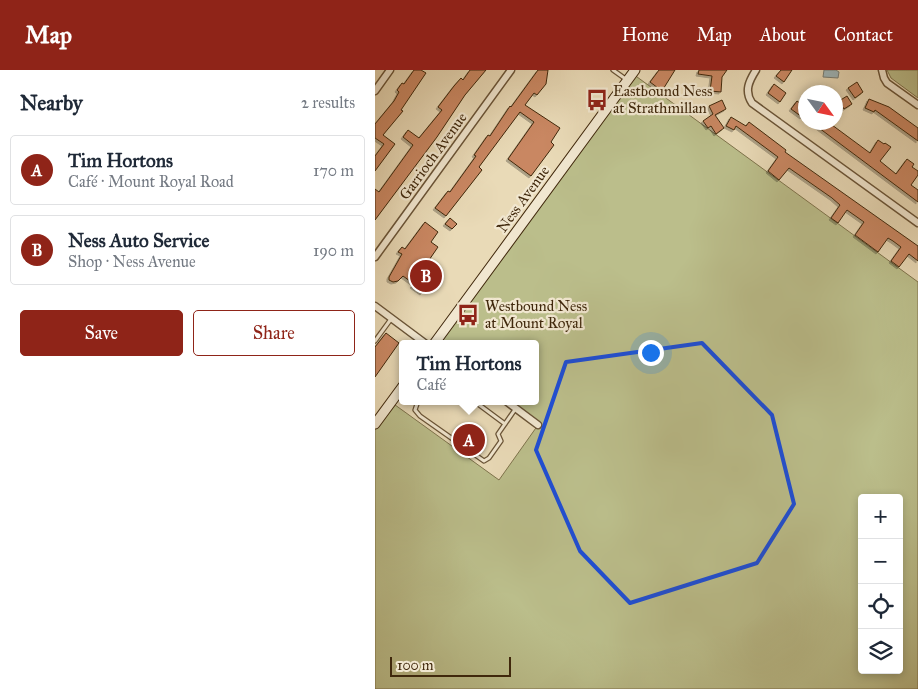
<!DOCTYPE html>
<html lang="en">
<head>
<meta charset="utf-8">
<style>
  body { margin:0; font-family:"IM FELL Great Primer",serif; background:#f2f2f3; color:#1f2937 }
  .controls { position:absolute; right:15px; bottom:15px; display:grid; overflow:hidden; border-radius:5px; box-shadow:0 2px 8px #0003 }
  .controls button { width:45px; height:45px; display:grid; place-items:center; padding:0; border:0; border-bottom:1px solid #e0e1e3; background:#fff; color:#1f2937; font:25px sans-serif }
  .compass { position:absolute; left:423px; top:15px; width:45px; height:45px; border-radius:50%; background:#fff; box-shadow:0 2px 8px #0003; rotate:123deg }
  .scale { position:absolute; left:15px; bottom:12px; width:121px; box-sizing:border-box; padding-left:5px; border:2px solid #40280c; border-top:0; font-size:14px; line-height:18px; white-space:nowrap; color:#40280c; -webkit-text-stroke:4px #f1e7d0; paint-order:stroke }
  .you { position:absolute; left:275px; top:282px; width:18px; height:18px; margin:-12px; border:4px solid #fff; border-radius:50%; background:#1a73e8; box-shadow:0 0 0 8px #1a73e833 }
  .badge { display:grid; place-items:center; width:32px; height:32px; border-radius:50%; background:#8f2418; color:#fff; font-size:16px; font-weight:700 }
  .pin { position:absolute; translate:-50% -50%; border:2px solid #fff; box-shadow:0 1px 5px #0006 }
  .popup { position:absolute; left:24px; top:270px; width:140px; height:65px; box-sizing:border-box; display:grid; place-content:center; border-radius:5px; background:#fff; filter:drop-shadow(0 1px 4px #0005); font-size:16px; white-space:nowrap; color:#747a83 }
  .popup b { font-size:19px; color:#1f2937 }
  .popup::after { content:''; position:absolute; left:50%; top:100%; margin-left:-10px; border:10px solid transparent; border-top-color:#fff }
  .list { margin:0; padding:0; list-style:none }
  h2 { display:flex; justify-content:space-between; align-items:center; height:65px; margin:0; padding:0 20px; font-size:21px }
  h2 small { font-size:16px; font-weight:400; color:#747a83 }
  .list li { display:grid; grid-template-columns:32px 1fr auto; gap:15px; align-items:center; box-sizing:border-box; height:70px; margin:0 10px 10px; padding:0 10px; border:1px solid #e0e1e3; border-radius:5px }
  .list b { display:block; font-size:19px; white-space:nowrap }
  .list p { margin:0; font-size:16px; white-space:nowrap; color:#747a83 }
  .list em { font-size:16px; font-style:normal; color:#747a83 }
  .actions { display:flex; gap:10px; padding:15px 20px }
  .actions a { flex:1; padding:11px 0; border:1px solid #8f2418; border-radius:5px; text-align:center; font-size:18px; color:#8f2418 }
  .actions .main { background:#8f2418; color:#fff }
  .icon { flex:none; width:28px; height:28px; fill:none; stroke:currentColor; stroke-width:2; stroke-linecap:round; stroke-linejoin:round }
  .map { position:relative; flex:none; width:543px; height:619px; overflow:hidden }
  header { display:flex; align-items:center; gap:30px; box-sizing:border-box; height:70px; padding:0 25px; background:#8f2418; color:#fff }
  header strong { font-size:24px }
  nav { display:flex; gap:28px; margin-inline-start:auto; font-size:18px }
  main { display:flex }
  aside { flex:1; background:#fff }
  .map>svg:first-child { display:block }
  .green { fill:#bbbe8b; stroke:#7e734c; fill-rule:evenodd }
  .water { fill:#9eb7bb; stroke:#787e75 }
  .building { fill:#c98762; stroke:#40280c; filter:url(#shadow) }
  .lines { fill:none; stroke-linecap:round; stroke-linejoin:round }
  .lane-casing { stroke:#6a5437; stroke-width:5.5 }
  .street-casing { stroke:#6a5437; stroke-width:9 }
  .secondary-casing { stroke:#40280c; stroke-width:11 }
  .lane { stroke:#f1e7d0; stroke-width:3 }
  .street { stroke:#f1e7d0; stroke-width:6 }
  .secondary { stroke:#f1e7d0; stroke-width:9 }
  .marked { fill:none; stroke:#1d4ed8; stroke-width:4; stroke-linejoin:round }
  .labels { text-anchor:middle; stroke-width:4.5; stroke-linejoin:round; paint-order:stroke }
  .poi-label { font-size:15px; fill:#40280c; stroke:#f1e7d0; text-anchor:start }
  .street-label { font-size:15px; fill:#40280c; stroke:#f1e7d0 }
</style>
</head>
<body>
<header>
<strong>Map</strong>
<nav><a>Home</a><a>Map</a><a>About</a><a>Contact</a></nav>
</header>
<main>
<aside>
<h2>Nearby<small>2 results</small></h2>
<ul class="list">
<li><span class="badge">A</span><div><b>Tim Hortons</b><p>Café · Mount Royal Road</p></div><em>170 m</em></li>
<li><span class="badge">B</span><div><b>Ness Auto Service</b><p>Shop · Ness Avenue</p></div><em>190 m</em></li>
</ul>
<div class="actions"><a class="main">Save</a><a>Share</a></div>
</aside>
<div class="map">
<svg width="543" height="619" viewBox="0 0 543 619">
  <defs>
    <filter id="shadow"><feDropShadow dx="-2" dy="2" stdDeviation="0" flood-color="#0004"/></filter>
  </defs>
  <rect width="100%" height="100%" fill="#e9dab7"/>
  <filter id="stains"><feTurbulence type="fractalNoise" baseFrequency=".004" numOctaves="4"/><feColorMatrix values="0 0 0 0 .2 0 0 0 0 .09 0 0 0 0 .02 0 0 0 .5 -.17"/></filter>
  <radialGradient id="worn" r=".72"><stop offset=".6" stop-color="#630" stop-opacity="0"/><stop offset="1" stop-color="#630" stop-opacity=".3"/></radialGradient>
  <path class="green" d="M512,0h31v28l-27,-20z
    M258,4l285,208v407h-543v-265l16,-22 108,78 39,-55 -32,-24h29v-57h-101zM487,428h37v172h-37z"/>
  <path class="water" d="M449,0h12l3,2 -1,6 -15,-1z"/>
  <path class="building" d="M39,0h7l5,3 -25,37 2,1 -20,24 12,9 -20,27v-15l9,-12 -9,-6v-14l19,-23 5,-9 -2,-2 5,-7 2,1z
    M95,0h16l-21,25 -28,42 -62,83v-31l4,3 34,-47 -10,-8 5,-7 11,8 23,-28 -4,-3 16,-21 7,-8 2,2z
    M163,0h10l-2,14 -9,11 -3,-2 -9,12 35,23 -9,14 3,3 -23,31 -23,-17 26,-37 -14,-10 -41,55 3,3 -36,46 -11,-8 13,-17 2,1 26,-36 -2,-1 14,-20 2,1 20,-30 1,1z
    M284,0h16l-13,21 -12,-9z
    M324,0h28l-5,7 -1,15 -11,-1 2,-15 -14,-2z
    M406,0h11l-8,12 -8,-6z
    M482,12l6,10 -8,6 -7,-10z
    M399,14l12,9 -6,9 -12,-9z
    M472,26l5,8 -8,5 -5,-8z
    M494,29l20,8 29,21v13l-43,-31 -1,2 -9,-4z
    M347,30l4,9 -11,6 9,13 -8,6 -5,-8 -3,2 -5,-7 10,-7 -4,-8z
    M422,31l8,6v6l-3,4 -11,-8z
    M356,47l15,9 3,-4 37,28 -1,2 133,94v15l-9,-7 -10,13 -8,-6 10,-14 -8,-6 -5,-3 -10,14 -23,-17 9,-13 -17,-12 -9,13 -7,-5 9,-13 -8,-7 -43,-30 -10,12 -11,-9 10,-14 -42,-31 -2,4 -8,-4z
    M436,52h17l42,31 8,-13 6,4 1,-1 6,4 -11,14 16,13 11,-15 7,5 -2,3 6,4v4l-7,10 7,5v12z
    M75,148l7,6 -5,5 -7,-5z
    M50,152l13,10 -7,10 7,5 -11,16 10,8 -15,22 -10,-7 2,-2 -11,-8 -5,5 -5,1 -4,-2v-3l13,-23 -4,-2 4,-5 3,2z
    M11,263l13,10 -24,34v-30z
    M86,356l22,16 -6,10 -22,-16z"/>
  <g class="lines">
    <g class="lane-casing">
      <path id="lane" d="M238,0l14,10
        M0,271l16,-22
        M43,331l-3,9 5,6 64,45 5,-3 12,-17 -3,-7 18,-26
        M99,331l31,23"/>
    </g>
    <g class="street-casing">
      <path id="street" d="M381,0c-7,11 -12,21 -4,33l166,120
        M507,0l2,8 3,5 31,22
        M0,21l15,-21
        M0,187l136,-187
        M0,236l51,38
        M131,331l32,24"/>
    </g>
    <g class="secondary-casing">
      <path id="secondary" d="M59,274l201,-274
        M0,354l28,-38"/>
    </g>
    <use href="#lane" class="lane"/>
    <use href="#street" class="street"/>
    <use href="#secondary" class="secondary"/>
  </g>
  <path class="marked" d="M327,273l70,72 22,89 -37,59 -127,40 -50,-52 -44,-101 30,-88z"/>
  <defs>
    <g id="bus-bare" transform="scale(1.725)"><path d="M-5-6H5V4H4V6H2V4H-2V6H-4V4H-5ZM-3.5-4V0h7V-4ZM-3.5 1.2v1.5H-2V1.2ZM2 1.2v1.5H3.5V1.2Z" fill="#8f2418" stroke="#f1e7d0" stroke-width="2.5" paint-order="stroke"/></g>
  </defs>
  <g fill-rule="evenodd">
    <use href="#bus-bare" x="222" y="30"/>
    <use href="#bus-bare" x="93" y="245"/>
  </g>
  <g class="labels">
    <g class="poi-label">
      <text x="238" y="26">Eastbound Ness<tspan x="238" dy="17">at Strathmillan</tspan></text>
      <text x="110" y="241">Westbound Ness<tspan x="110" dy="17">at Mount Royal</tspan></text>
    </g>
    <g class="street-label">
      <text transform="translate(58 86) rotate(-54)" y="5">Garrioch Avenue</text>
      <text transform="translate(148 129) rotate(-54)" y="5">Ness Avenue</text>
    </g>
  </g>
  <rect width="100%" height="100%" filter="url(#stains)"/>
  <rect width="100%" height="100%" fill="url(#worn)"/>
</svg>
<div class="controls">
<button>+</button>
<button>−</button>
<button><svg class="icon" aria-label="locate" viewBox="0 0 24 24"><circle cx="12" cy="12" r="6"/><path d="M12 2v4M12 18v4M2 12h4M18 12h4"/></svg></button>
<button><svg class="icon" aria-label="layers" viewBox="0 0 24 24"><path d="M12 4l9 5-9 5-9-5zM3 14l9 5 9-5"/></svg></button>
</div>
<svg class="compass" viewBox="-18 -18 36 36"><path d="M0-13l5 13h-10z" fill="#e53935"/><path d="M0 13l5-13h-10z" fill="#747a83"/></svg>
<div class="scale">100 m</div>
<div class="you"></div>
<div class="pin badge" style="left:94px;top:370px">A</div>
<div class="popup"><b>Tim Hortons</b>Café</div>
<div class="pin badge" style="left:51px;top:206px">B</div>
</div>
</main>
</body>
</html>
